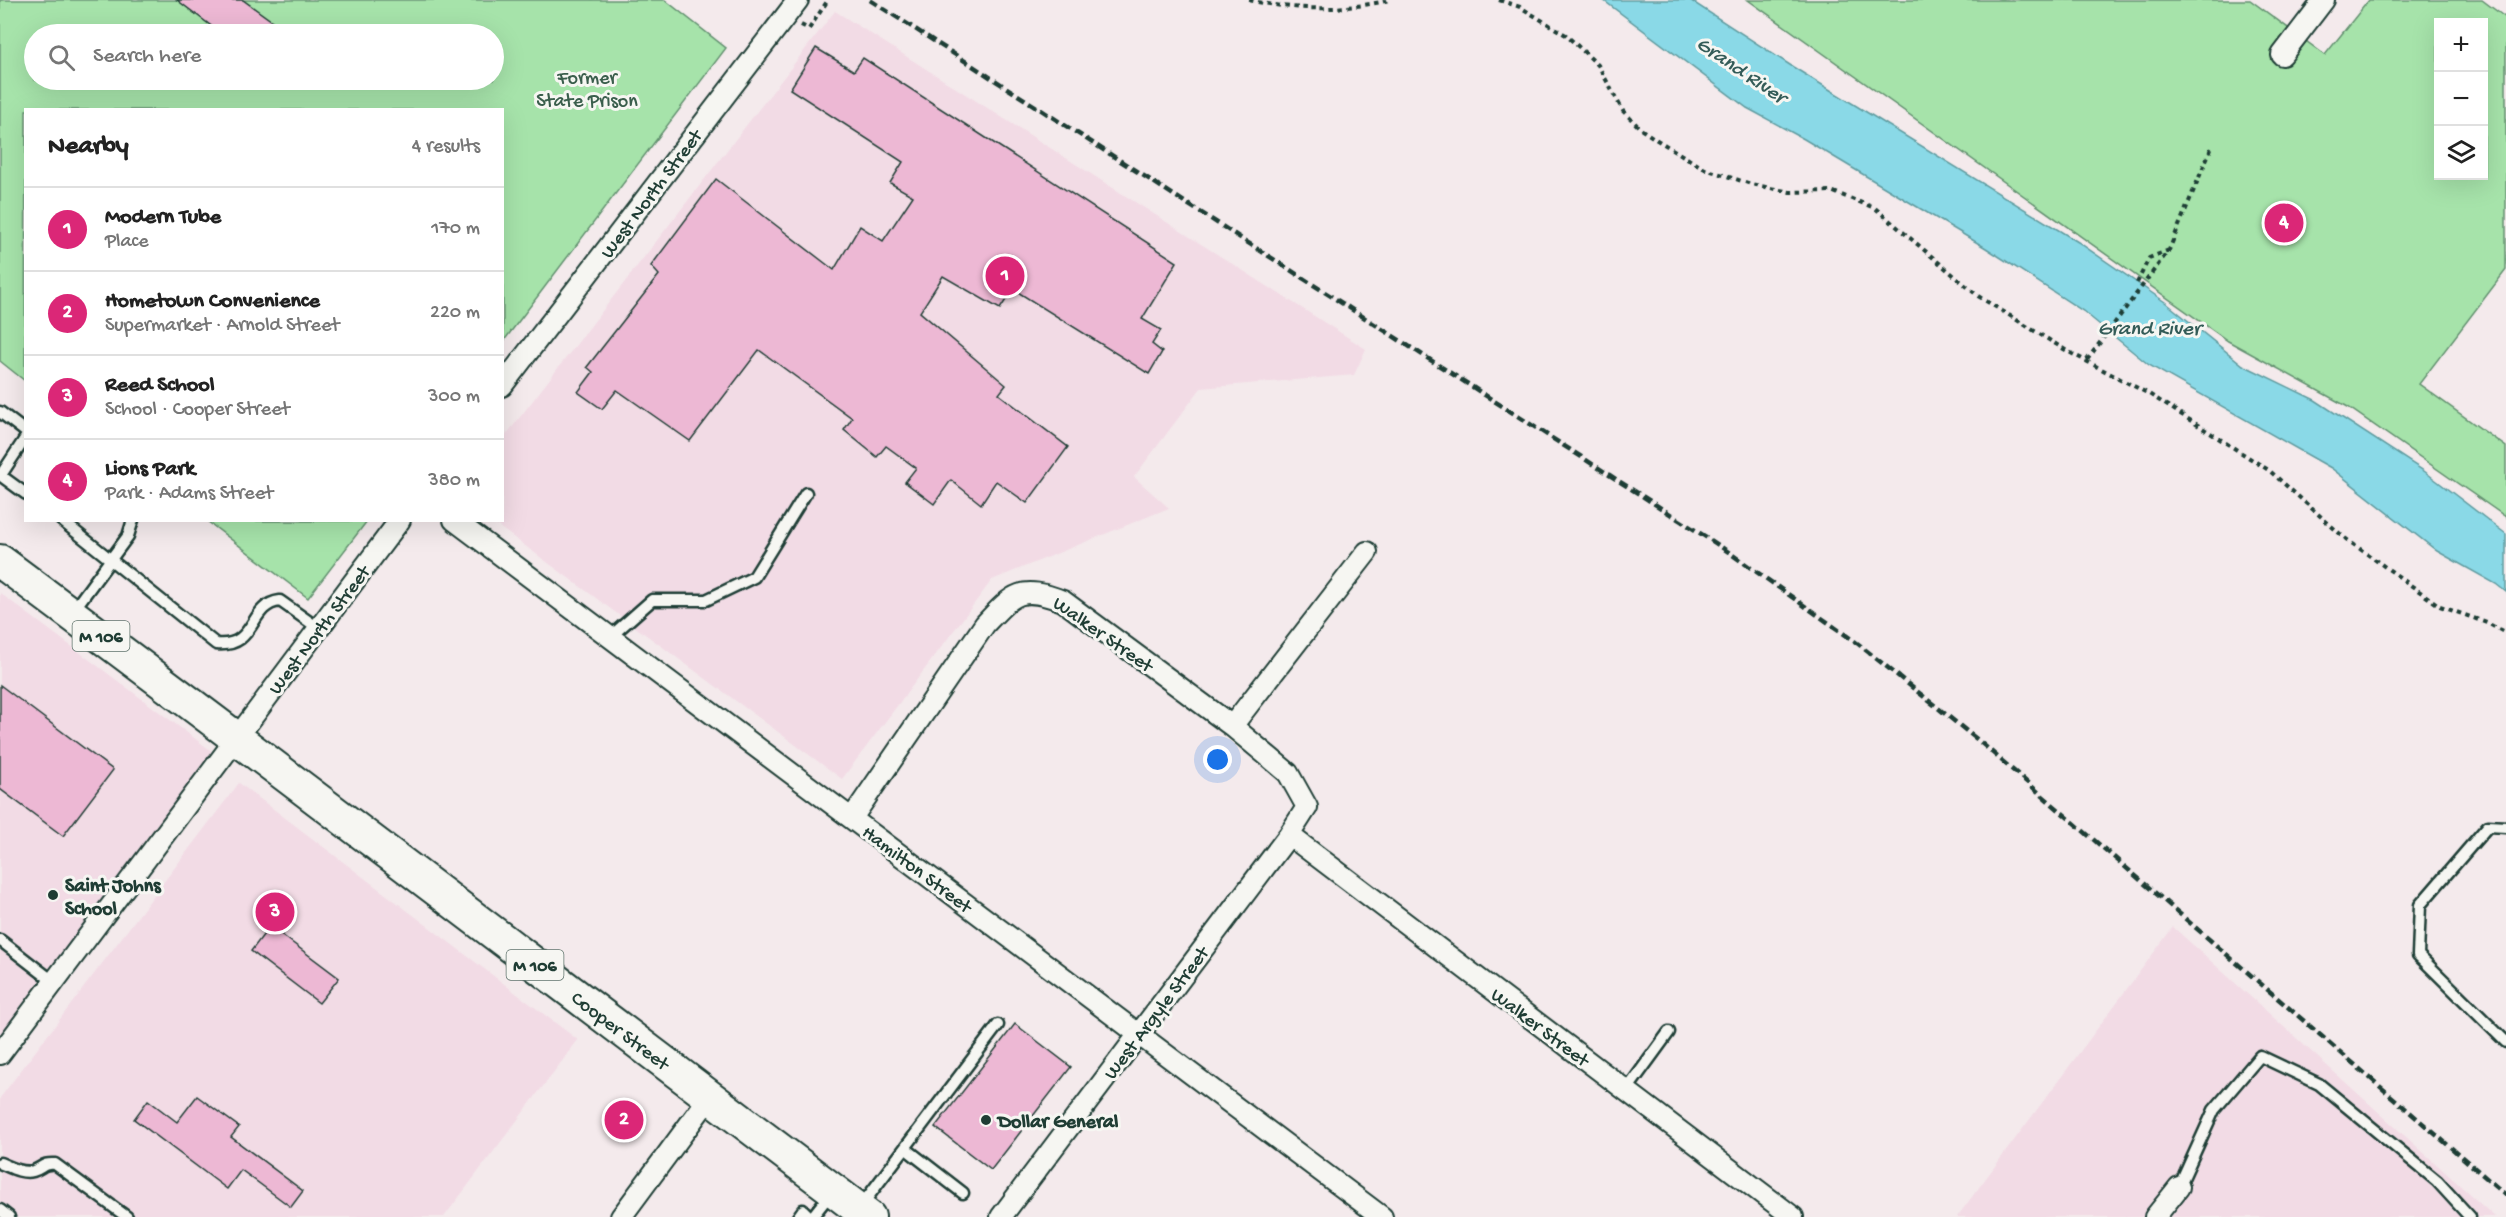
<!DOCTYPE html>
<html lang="en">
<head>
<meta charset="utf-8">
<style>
  body { margin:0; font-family:"Gochi Hand",sans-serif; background:#f2f2f2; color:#222 }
  .controls { position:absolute; right:18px; top:18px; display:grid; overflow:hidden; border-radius:0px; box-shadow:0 6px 24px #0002 }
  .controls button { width:54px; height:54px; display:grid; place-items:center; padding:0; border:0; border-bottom:2px solid #e0e0e0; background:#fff; color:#222; font:30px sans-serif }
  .you { position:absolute; left:1218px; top:760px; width:21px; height:21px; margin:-15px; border:4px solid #fff; border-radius:50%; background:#1a73e8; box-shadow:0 0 0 9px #1a73e833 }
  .badge { display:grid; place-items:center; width:39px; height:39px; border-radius:50%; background:#db2777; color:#fff; font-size:20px; font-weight:700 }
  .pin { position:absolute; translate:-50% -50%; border:3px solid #fff; box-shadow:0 2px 6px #0006 }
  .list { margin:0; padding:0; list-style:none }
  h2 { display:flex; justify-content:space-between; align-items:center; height:78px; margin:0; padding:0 24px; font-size:26px }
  h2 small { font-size:20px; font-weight:400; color:#767676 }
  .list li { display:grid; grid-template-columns:39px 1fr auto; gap:18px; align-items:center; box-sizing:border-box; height:84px; padding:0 24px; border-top:2px solid #e0e0e0 }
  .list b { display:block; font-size:22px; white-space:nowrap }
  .list p { margin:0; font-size:20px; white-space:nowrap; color:#767676 }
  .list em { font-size:20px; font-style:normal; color:#767676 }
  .icon { flex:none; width:33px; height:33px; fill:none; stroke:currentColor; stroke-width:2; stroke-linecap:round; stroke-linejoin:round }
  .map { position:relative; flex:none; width:2506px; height:1217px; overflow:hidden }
  .search { position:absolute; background:#fff; box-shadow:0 6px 24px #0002; left:24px; top:24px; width:480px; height:66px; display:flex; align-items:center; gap:15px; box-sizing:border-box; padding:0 21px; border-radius:33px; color:#767676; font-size:22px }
  .panel { position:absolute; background:#fff; box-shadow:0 6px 24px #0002; left:24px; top:108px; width:480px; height:414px; border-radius:0px }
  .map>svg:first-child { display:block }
  .built { fill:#f2dbe5 }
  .green { fill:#a6e3aa; stroke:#62906f; stroke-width:1.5; fill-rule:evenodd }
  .water { fill:#8ad9e7; stroke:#5f9b9f; stroke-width:1.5 }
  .building { fill:#edb8d4; stroke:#1f3d34; stroke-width:1.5 }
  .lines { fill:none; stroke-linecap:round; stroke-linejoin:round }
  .service-casing { stroke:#1f3d34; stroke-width:15 }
  .minor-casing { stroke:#1f3d34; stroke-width:24 }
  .primary-casing { stroke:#1f3d34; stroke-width:36 }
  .path { stroke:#1f3d34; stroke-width:4; stroke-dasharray:4.5 4.5; stroke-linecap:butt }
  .service { stroke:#f6f6f2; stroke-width:10 }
  .minor { stroke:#f6f6f2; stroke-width:20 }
  .primary { stroke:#f6f6f2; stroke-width:32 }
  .rail { stroke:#1f3d34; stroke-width:4.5; stroke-dasharray:9 4.5; stroke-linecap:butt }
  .poi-dot { fill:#1f3d34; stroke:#f6f6f2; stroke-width:2 }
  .labels { text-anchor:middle; stroke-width:6; stroke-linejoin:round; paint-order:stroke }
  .shield { fill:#f6f6f2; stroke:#60746d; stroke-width:1.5 }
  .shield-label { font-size:18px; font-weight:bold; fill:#1f3d34 }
  .park-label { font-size:20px; fill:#3a5e4c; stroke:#f6f6f2 }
  .street-label { font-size:20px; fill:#1f3d34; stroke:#f6f6f2 }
  .poi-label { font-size:20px; font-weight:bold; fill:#1f3d34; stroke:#f6f6f2; text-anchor:start }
  .water-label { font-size:21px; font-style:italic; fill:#345c58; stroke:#f6f6f2 }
</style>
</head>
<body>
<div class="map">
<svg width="2506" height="1217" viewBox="0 0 2506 1217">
  <rect width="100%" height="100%" fill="#f4eaec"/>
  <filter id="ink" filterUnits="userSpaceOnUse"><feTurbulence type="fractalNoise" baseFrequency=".0167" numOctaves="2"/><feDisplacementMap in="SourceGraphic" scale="12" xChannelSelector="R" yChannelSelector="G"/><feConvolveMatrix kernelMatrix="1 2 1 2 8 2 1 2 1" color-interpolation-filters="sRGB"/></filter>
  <g filter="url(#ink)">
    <path class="built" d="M835,11l531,338 -12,26 -153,13 -67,89 35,31 -177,72 -150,199 -351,-258 11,-1 1,-81z
      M0,593l213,159 -213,286z
      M239,783l339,257 -134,177h-444v-119z
      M2173,927l322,290h-538z"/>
    <path class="green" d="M0,0h665l61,48 -223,294 -1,-232h-476l-1,271 -25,-20zM34,34h460v46h-460z
      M1748,0h502l75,55 44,-55h113l24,18v252l-87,114 87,63v70l-158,-110 -120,-66zM2438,22h46v154h-46z
      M207,521h160l-59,77z"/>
    <path class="water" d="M1603,0h87l103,67 285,175 87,60 78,63 72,35 109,71 82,63v58l-10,-8 -59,-33 -106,-83 -182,-103 -66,-54 -97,-63 -182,-109 -57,-31z"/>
    <path class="building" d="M177,0h66l47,34h-68z
      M816,48l38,23 9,-13 314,204 -35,57 19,11 -9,14 10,8 -13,22 -136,-85 -13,20 -57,-33 -23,36 86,73 -7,9 69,53 -41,56 -31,-22 -15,23 -30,-24 -17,24 -29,-22 11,-14 -30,-22 -9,11 -33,-27 8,-12 -93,-68 -69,91 -73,-51 -15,19 -24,-17 15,-20 -6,-5 72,-92 -8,-9 65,-87 118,91 26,-44 23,15 30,-45 -23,-13 13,-21 -113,-73z
      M0,685l113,85 -50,66 -63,-47z
      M270,926l69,52 -20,25 -68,-52z
      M1015,1024l56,43 -80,103 -56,-43z
      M197,1096l42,31 -8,10 72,54 -12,16 -50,-37 -14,19 -93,-70 14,-19 29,22z"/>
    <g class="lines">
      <g class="service-casing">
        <path id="service" d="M0,412l26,20
          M0,475l26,19
          M1,475l25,-38
          M61,520l155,124c41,4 32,-39 64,-43l38,27
          M72,612l56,-76 5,-16
          M610,637l42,-37h54l48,-23 52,-84
          M2506,827l-18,-1 -68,79 -2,50 88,87
          M0,940l54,42
          M1626,1091l43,-59
          M905,1148l58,45
          M0,1163c10,4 22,11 33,8 10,-3 9,-8 22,-7l72,53
          M2179,1187l35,-77 46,-54 59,28 118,97 33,36
          M861,1206l137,-181
          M0,1210l9,7
          M798,1217l5,-7 7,7
          M812,1217l19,-24"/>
      </g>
      <g class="minor-casing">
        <path id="minor" d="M2282,55l42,-55
          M502,386l296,-386
          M454,520l928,697
          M1232,726l135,-174
          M852,818l133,-194c29,-31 36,-39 78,-23l169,125 56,47 19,34 -18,28 -288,382
          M1289,835l504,382
          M0,1054l400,-534
          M621,1217l88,-119
          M2155,1217l24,-30"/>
      </g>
      <g class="primary-casing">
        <g id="primary">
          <path id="s1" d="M0,561c291,216 579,438 869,656"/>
        </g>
      </g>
      <path class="path" d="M1249,0c47,11 94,11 141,0
        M1499,0l21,7 46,28 32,30 25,46 19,19 15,10 48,29 46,15 39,8 41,-1 44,17 103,88 89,55 82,43 121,77 76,68 94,67 47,17 19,10
        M801,25l8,4 19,-29
        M2137,283l12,-25 20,-8
        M2087,360l82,-110 43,-104"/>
      <use href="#service" class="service"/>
      <use href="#minor" class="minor"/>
      <use href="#primary" class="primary"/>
      <path class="rail" d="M870,0l850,546 137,97 122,98 527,454"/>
    </g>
  </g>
  <g class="poi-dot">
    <circle cx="53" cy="895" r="6"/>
    <circle cx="986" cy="1120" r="6"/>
  </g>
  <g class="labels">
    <g class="shield">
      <rect x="72.5" y="621" width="57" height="30" rx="4.5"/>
      <rect x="506.5" y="950" width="57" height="30" rx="4.5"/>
    </g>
    <g class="shield-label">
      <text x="101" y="642">M 106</text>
      <text x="535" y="971">M 106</text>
    </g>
    <g class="park-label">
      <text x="587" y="83">Former<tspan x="587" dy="23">State Prison</tspan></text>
    </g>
    <g class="street-label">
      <text transform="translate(650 193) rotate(-53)" y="7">West North Street</text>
      <text transform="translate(318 629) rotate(-53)" y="7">West North Street</text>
      <text transform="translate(1104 633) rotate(35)" y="7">Walker Street</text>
      <text transform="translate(918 868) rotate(37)" y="7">Hamilton Street</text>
      <text transform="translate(1155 1012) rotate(-53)" y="7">West Argyle Street</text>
      <text transform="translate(1541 1026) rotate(37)" y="7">Walker Street</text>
      <text dy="7" stroke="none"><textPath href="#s1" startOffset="778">Cooper Street</textPath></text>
    </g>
    <g class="poi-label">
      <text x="65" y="891">Saint Johns<tspan x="65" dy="23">School</tspan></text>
      <text x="998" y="1127">Dollar General</text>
    </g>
    <g class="water-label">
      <text transform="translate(1742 69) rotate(34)" y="7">Grand River</text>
      <text x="2149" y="334">Grand River</text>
    </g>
  </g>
</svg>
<div class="controls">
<button>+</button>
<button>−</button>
<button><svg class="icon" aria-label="layers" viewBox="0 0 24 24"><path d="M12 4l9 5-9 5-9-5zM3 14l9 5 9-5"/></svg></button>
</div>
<div class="you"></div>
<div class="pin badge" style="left:1005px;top:276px">1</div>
<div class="pin badge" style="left:624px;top:1120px">2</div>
<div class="pin badge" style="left:275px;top:912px">3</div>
<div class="pin badge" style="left:2284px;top:223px">4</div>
<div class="search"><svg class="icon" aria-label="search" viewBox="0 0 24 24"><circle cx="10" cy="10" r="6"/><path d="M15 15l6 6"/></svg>Search here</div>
<section class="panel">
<h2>Nearby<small>4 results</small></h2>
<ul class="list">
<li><span class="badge">1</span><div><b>Modern Tube</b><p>Place</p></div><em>170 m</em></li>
<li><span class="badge">2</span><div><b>Hometown Convenience</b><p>Supermarket · Arnold Street</p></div><em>220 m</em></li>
<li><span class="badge">3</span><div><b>Reed School</b><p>School · Cooper Street</p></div><em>300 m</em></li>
<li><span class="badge">4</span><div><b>Lions Park</b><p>Park · Adams Street</p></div><em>380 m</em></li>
</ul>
</section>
</div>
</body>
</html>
